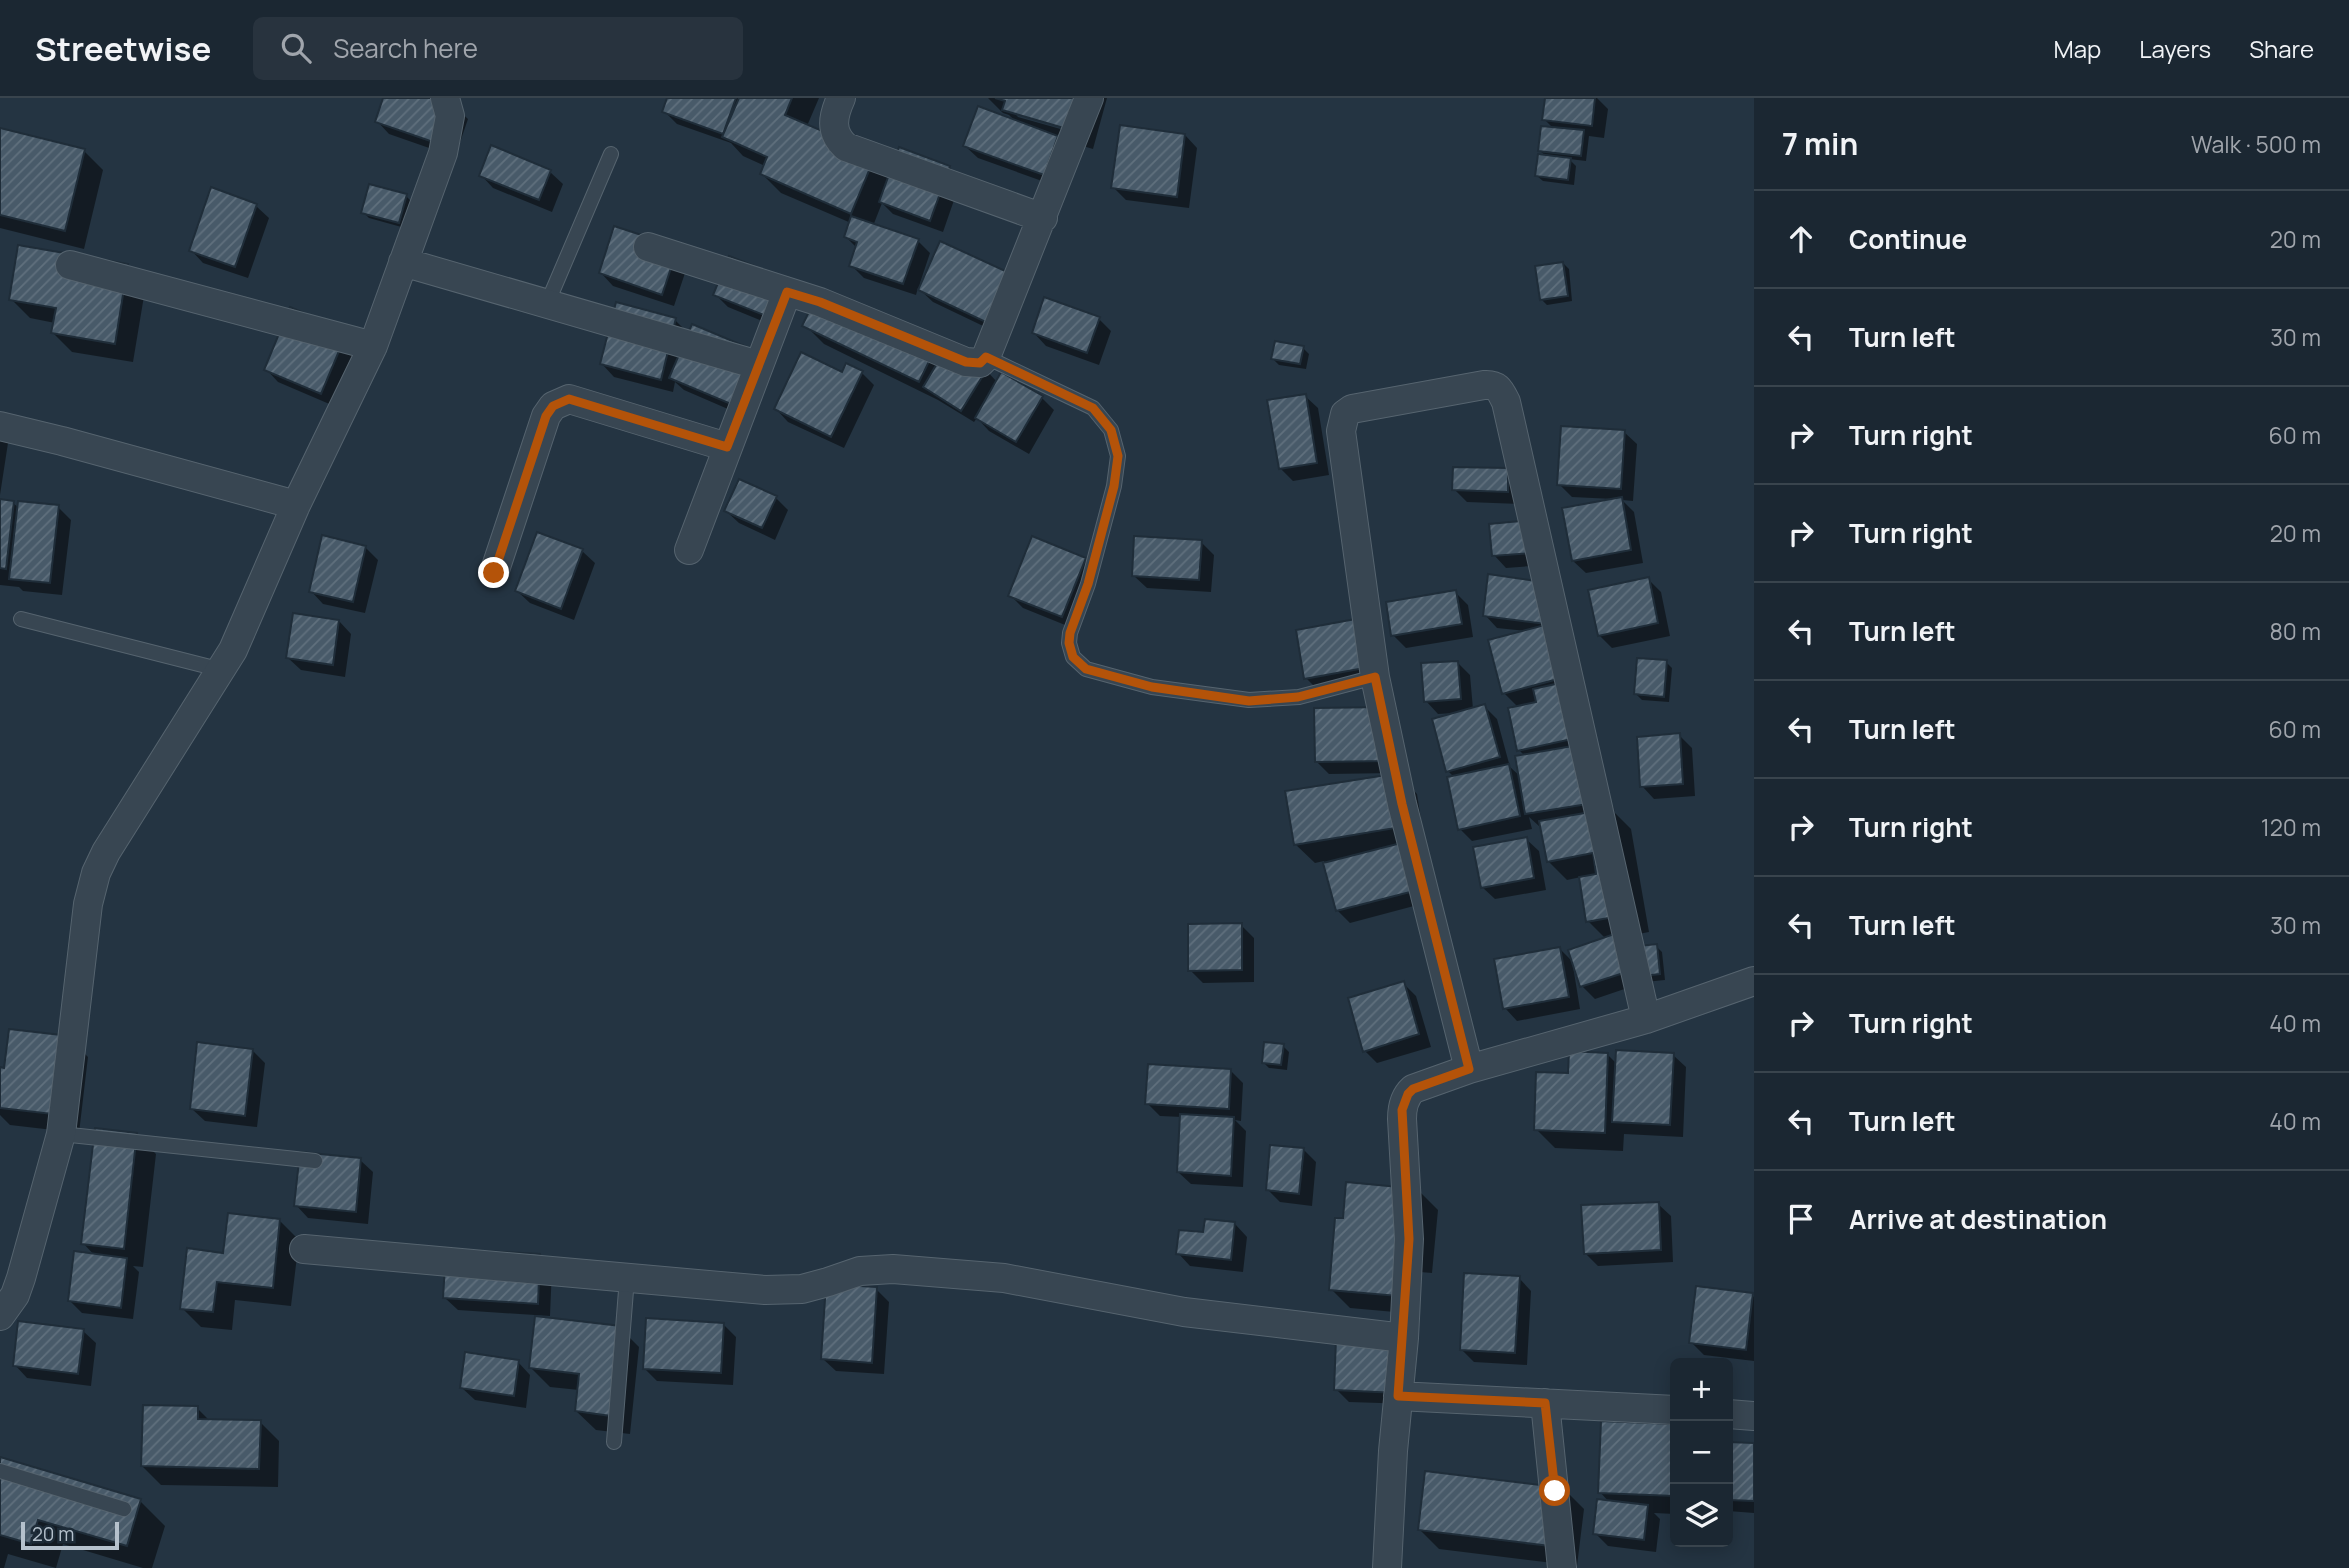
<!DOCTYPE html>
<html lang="en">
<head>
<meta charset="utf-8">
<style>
  body { margin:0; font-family:Manrope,sans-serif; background:#28333e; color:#f1f3f6 }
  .controls { position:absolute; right:21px; bottom:21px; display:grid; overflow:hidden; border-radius:10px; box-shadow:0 4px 18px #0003 }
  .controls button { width:63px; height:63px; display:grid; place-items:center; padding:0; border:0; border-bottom:2px solid #39444d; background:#1b2732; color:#f1f3f6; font:35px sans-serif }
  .scale { position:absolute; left:21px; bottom:18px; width:98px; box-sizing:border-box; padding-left:7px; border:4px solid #b5c1cc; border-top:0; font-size:19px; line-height:24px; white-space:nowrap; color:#b5c1cc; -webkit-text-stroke:5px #1d2b37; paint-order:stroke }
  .stop { position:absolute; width:21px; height:21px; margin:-16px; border:5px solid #b45309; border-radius:50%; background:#fff }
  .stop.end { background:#b45309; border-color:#fff; box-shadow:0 2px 7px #0008 }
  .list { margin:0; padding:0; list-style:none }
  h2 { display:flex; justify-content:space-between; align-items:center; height:91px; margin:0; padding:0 28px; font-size:30px }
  h2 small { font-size:23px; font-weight:400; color:#a0a5ac }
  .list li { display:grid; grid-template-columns:46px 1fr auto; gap:21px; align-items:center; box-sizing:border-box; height:98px; padding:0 28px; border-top:2px solid #39444d }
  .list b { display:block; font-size:26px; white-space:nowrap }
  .list em { font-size:23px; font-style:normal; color:#a0a5ac }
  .icon { flex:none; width:38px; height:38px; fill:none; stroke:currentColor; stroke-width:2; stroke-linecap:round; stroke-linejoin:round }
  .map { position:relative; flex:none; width:1754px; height:1470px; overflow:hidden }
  header { display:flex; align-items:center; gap:42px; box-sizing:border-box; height:98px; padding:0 35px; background:#1b2732; border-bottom:2px solid #39444d }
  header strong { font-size:33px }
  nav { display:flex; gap:38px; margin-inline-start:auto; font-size:24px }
  .search { width:490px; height:63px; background:#28333e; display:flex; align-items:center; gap:18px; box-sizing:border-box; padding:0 24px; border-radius:10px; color:#a0a5ac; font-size:26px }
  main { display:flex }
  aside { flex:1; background:#1b2732 }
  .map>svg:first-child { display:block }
  .shadow { fill:#0007; fill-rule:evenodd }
  .building { fill:url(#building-hatch); stroke:#1f2d39; stroke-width:2 }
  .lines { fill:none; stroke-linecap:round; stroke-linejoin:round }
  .service-casing { stroke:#56646f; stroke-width:16 }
  .minor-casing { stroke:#56646f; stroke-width:30 }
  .service { stroke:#384652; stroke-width:14 }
  .minor { stroke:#384652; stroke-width:28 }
  .route { stroke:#b45309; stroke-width:9 }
</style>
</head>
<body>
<header>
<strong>Streetwise</strong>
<div class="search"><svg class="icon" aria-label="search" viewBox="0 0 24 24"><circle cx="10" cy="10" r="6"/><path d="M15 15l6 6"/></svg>Search here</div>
<nav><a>Map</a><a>Layers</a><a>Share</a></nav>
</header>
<main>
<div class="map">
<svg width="1754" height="1470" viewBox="0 0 1754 1470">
  <defs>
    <pattern id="building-hatch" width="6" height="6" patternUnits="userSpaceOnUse" patternTransform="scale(1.75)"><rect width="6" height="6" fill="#485a69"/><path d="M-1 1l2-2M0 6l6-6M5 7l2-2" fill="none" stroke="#60707d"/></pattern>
  </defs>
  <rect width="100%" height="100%" fill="#243442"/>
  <path class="shadow" d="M385,0h46l24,9 13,12 -13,38 -66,-23 -12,-13z
    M669,0h150l-12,28 68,30 74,11 12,13 -18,52 -50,-18 -11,-11 -9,23 45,15 12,12 -10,30 3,1 18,-40 63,92 -71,-34 -15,-14 -2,7 -52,-17 -13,-13 6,-17 -11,-11 5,-14 -70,-30 -19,-19 3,-8 -22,-10 -12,-13 -54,-19 -13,-13z
    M988,0h119l-14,51 -34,-10 -3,47 -78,-28 -13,-12 52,-23 -8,-8 -6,-2zM1013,13l70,20 -1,4 -64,-18z
    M1547,0h50l11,11 -4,29 -15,-2 -3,25 -17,-2 7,7 -2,19 -31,-4 -6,-5 10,-19 -7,-6 14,-22 -10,-10z
    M0,32l84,21 19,19 -19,79 -84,-21z
    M1185,37l12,13 -8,60 -63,-8 -13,-13z
    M492,49l58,25 13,12 -11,28 -59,-24 -12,-13z
    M212,92l44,16 13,12 -21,60 -45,-15 -12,-13z
    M406,98l6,6 -7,26 -36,-10 -6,-6z
    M730,160l47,69 -49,-20 -13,-13z
    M689,163l-15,45 -61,-20 -12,-13z
    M1563,165l6,6 3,32 -25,4 -6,-6z
    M127,167l19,19 -13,78 -61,-10 -19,-19 2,-10 -25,-5 -19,-19z
    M1099,221l12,12 -12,34 -53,-19 -12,-13z
    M675,222l14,14 62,85 -67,-29 -9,-8 -2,10 -59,-15 -12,-13z
    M805,227l181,45 11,12 44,15 13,13 -25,44 -40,-23 -12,-13 -3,4 -36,-22 -114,-56z
    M359,248l-25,60 -56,-24 -12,-13z
    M1303,250l6,6 -3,15 -27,-4 -6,-6z
    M862,275l12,12 -30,63 -56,-26 -12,-13z
    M1305,298l13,12 11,67 -36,6 -13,-13z
    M0,322l10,10 -10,65z
    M1624,334l13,12 -4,57 -11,-1 12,12 9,51 -57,10 -13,-12 40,-62 -41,-2 -13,-13z
    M1507,372l13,34 -53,-2 -13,-13z
    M776,400l12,12 -13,30 -36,-17 -13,-12z
    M0,403l13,2 6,5 39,-1 13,13 -9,75 -39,-4 -4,-4 -19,-2z
    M1529,424l15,43 -38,3 -12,-13z
    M1201,444l13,13 -3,37 -64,-4 -13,-12z
    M365,449l13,13 -13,53 -42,-9 -12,-13z
    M582,453l13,12 -21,57 -44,-17 -13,-12z
    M1085,461l13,13 -23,57 -52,-21 -13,-13z
    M1648,481l13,13 9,44 -58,12 -13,-13z
    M1550,486l62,226 19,19 18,103 -26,5 10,10 23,-1 6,6 3,28 -20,2 -50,17 -13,-13 -7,-20h-2l7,43 -63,12 -12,-13 55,-59 15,15 31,-25 -18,-18 -7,-44 -14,3 -19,-19 -6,-35h-3l-10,-9 3,12 -60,12 -12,-12 -6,-52 -6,-6 7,-58 -17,1 -12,-13 32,-38 12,12 3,34 11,-3 13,13 13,48 11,10 4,-21 -6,-6v-42l-15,-15 23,-62 -30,-3 -12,-13z
    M1455,494l13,13 5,32 -67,11 -13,-13z
    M339,523l12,13 -6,43 -44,-7 -13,-12z
    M1298,533l83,49 -62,11 -13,-13z
    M1666,564l6,6 -3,34 -27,-2 -6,-6z
    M1316,612l83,65 18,19 8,51 4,57 -79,21 -13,-13 -13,-49 -9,2 -20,-19 100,-69v-2l-66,1 -13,-13z
    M1679,637l13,13 3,48 -41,3 -12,-13z
    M1526,741l13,12 7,39 -51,9 -13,-12z
    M1241,827l13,13v44l-51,1 -13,-13z
    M1403,885l13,13 15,51 -54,16 -12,-12z
    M69,940l19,19 -9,76 -69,-8 -10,-10v-46l5,1z
    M1283,948l6,6 -2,18 -18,-2 -5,-5z
    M252,952l13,13 -8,64 -52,-6 -13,-12z
    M1607,956l10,10 56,-9 13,12 -3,70 -59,-3 -1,17 -68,-3 -19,-19 34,-54z
    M1230,972l13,13 -2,38 -6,-1 11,11 -3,56 -52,-3 -13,-12 4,-55 -22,-1 -13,-13z
    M136,1037l20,19 -13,113 -10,-1 6,6 -6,47 -51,-6 -13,-13 26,-44 -12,-13z
    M1304,1052l12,12 -4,44 -32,-4 -12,-12z
    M360,1062l13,12 -5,52 -60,-6 -12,-13z
    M1419,1093l19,19 -6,63 -12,-1 -3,42 -67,-6 -19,-19 14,-69z
    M1658,1106l13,12 2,46 -75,4 -13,-13z
    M280,1123l19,19 -8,66 -56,-6 -3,30 -31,-3 -19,-19 43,-53z
    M1235,1126l12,13 -4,35 -53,-6 -12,-13 27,-19z
    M552,1170l-2,48 -92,-6 -13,-12z
    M1519,1180l12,13 -4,74 -53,-3 -13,-13z
    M876,1191l13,13 -5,72 -48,-3 -13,-12z
    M1752,1197l2,2v64l-50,-6 -13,-13z
    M723,1226l13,13 -3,48 -76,-4 -13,-13z
    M620,1230l19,19 -9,87 -34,-4 -20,-19 3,-21 -29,-3 -19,-19z
    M83,1233l13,12 -5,43 -64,-8 -12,-13z
    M1338,1243l72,63 -61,-2 -13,-13z
    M518,1264l12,13 -4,33 -51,-8 -13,-12z
    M197,1310l13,13 50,1 19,19 -1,46 -117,-2 -19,-19z
    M1674,1328l1,88 -21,-1 6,6 -4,33 -48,-6 -13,-13 14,-31 -9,-10z
    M1728,1345l26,2v68l-26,-2z
    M0,1360l140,43 25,25 -13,42h-9l-80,-24 -7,24 -48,-14 -4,14h-4z
    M1564,1391l20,20 -7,57 -138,-17 -19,-19z"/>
  <path class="building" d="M383,0h53l6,47 -67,-23z
    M667,0h69l-13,36 -61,-22z
    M739,0h53l-7,17 91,39 -25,60 -91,-40 7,-17 -45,-20z
    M995,0h88l-9,33 -72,-21 3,-9z
    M1545,0h50l-3,28 -50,-6z
    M978,8l80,30 -14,39 -81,-29z
    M1120,27l65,9 -8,63 -66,-9z
    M1541,28l43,4 -3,26 -43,-5z
    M0,30l85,21 -20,82 -65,-16z
    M491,47l60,25 -12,30 -60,-24z
    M899,49l51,19 -20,55 -51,-19z
    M1538,56l33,4 -3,22 -33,-4z
    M369,86l38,10 -8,29 -38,-10z
    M211,89l46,17 -22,63 -46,-16z
    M851,118l68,23 -16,45 -54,-18 8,-24 -13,-5z
    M614,128l64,21 -16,48 -63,-22z
    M940,143l74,34 -22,50 -74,-35z
    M18,147l110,19 -13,80 -64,-11 5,-25 -47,-8z
    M729,158l51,20 -16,39 -51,-20z
    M1563,164l5,34 -28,4 -5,-34z
    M820,191l117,56 -18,37 -117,-56z
    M1044,199l56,20 -13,36 -55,-20z
    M616,204l60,16 -15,62 -61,-16z
    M290,209l57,25 -26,62 -57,-24z
    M692,226l69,29 -23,54 -69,-29z
    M1275,243l29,5 -4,18 -29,-5z
    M948,247l39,24 -26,42 -38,-24z
    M801,254l41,20 4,-9 17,8 -32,66 -57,-28z
    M1001,274l42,24 -27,46 -41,-24z
    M1306,296l11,69 -38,6 -12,-69z
    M1561,328l64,4 -4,59 -64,-4z
    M1453,369l55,1v24l-56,-2z
    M739,381l38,17 -15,32 -38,-17z
    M1622,399l9,53 -59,11 -10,-53z
    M0,401l14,2 -8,68 -6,-1z
    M18,403l41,4 -9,78 -41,-4z
    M1530,422l3,33 -41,3 -3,-32z
    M537,434l46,17 -22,60 -46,-18z
    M322,437l44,11 -13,56 -44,-10z
    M1032,438l54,22 -24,59 -54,-21z
    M1134,438l68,4 -3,40 -67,-4z
    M1488,476l63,9 -5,41 -63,-8z
    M1649,479l9,46 -60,13 -10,-46z
    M1456,492l6,34 -71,12 -5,-34z
    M293,515l46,7 -6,45 -47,-7z
    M1361,520l9,49 -66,12 -8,-49z
    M1560,523l13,54 -71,19 -14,-54z
    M1637,560l30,2 -3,37 -30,-3z
    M1458,563l3,38 -37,3 -3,-39z
    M1560,585l12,56 -55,12 -9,-43 28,-6 -3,-13z
    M1485,606l15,53 -54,15 -14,-53z
    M1386,609l1,54 -72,1 -1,-54z
    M1680,635l3,51 -43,3 -3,-50z
    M1584,646l10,59 -69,11 -10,-58z
    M1509,666l11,52 -62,14 -11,-53z
    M1399,675l8,53 -113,19 -9,-54z
    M1613,710l18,106 -45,8 -7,-45 17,-3 -3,-21 -46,9 -8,-41z
    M1527,739l7,41 -53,10 -8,-41z
    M1405,744l13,48 -82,21 -13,-48z
    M1242,825v47l-54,1v-47z
    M1620,834l13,38 -53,17 -12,-37z
    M1657,846l3,30 -26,3 -4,-30z
    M1560,849l9,50 -66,12 -9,-50z
    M1404,883l15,53 -56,18 -15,-54z
    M9,931l61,7 -9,79 -61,-7v-41l4,1z
    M197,944l56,7 -8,67 -55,-7z
    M1264,944l20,2 -3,21 -19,-2z
    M1616,952l58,3 -4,72 -58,-3z
    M1569,953l39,2 -3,80 -71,-3 2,-58 32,1z
    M1148,966l83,5 -2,40 -84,-5z
    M1180,1016l54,3 -3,59 -54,-4z
    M95,1030l42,5 -13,116 -43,-5z
    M1270,1047l34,3 -5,46 -33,-4z
    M300,1054l61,6 -5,54 -62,-6z
    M1346,1084l74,7 -22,107 -69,-6 6,-72h8z
    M1659,1104l2,48 -77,4 -3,-49z
    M228,1115l52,6 -7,69 -56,-6 -4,30 -33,-3 7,-61 36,5z
    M1205,1121l30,3 -4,38 -55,-6 3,-24 24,2z
    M446,1151l94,5 -2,50 -95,-6z
    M74,1153l53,7 -6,50 -53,-7z
    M1464,1175l56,3 -5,77 -55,-3z
    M826,1186l51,3 -5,76 -51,-4z
    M1696,1188l57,7 -7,57 -57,-7z
    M535,1218l86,10 -10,90 -36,-5 4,-37 -50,-6z
    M646,1220l78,5 -3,50 -78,-4z
    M18,1223l66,8 -6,45 -65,-8z
    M1336,1241l64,3 -2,51 -64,-3z
    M465,1254l54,8 -5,36 -54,-8z
    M143,1307l55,1v13l63,1 -2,49 -118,-3z
    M1601,1323l74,3v72l-77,-3z
    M1728,1344l26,1v58l-26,-1z
    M0,1359l141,42 -14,47 -89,-26 -7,24 -31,-9z
    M1425,1373l140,17 -7,59 -140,-17z
    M1597,1401l51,6 -4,35 -51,-6z"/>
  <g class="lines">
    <g class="service-casing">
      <path id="service" d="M547,206l64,-150
        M986,259l107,51 18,22 7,26 -4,30 -26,98 -18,49 -1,10 4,14 13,12 66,18 97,13 50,-3 76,-20
        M21,521l201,51
        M61,1036l254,27
        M614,1344l13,-164
        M0,1373l124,38"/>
    </g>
    <g class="minor-casing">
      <path id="minor" d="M841,0c-8,18 -12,34 5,49l197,71
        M648,149l172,55 146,60 14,1 6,-6 103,-259
        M403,164l355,103
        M70,167l303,81
        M0,328l62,15 234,64
        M689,452l98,-258
        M494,475l52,-157 7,-10 16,-7 158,48
        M1469,971l-67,-265 -27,-127 -34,-246 4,-17 7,-5 132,-24c14,-1 16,5 22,17l140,617
        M304,1151l461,41 37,-1 26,-7 32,-11 33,-2 111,9 180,34 220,26 5,-99 -7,-120c0,-12 2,-22 11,-30l56,-20 177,-50 108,-38
        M0,1218l15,-21 6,-17 40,-144 27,-230 8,-31 10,-21 127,-202 63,-145 77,-159 70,-193 7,-37 -5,-18
        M1398,1298l277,14
        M1545,1305l17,165
        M1728,1316l26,2
        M1387,1470l6,-117 11,-113"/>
    </g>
    <use href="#service" class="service"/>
    <use href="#minor" class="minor"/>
  </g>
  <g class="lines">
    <path class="route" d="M494,475l52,-157 7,-10 16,-7 158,48 60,-155 33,10 146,60 14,1 6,-6 107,51 18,22 7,26 -4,30 -26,98 -18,49 -1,10 4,14 13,12 66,18 97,14 49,-4 77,-20 27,127 67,265 -56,20 -5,5 -6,16 7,129 -11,157 147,7 10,88"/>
  </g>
</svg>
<div class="controls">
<button>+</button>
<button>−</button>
<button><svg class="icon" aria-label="layers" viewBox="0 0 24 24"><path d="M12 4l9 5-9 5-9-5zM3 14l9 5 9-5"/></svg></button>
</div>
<div class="scale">20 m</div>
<div class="stop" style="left:1555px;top:1393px"></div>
<div class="stop end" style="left:494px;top:475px"></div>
</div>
<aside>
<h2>7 min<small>Walk · 500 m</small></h2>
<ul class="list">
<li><svg class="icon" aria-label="ahead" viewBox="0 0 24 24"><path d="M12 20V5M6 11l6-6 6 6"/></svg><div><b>Continue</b></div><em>20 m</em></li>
<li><svg class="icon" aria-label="left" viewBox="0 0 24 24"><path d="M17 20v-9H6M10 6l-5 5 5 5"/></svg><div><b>Turn left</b></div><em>30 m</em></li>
<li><svg class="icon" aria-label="right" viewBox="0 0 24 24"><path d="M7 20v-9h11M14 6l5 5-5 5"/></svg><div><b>Turn right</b></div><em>60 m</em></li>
<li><svg class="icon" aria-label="right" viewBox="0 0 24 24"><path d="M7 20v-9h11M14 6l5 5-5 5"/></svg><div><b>Turn right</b></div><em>20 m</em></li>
<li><svg class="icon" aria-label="left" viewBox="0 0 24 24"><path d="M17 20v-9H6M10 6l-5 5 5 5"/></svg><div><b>Turn left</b></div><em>80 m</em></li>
<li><svg class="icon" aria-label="left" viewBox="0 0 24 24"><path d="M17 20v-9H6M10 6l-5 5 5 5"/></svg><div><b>Turn left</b></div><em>60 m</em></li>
<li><svg class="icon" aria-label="right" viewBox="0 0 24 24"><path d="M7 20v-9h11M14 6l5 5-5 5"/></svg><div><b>Turn right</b></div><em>120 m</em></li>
<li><svg class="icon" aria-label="left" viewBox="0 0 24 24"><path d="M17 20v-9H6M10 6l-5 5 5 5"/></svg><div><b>Turn left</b></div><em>30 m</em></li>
<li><svg class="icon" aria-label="right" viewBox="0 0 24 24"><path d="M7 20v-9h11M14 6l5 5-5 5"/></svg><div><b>Turn right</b></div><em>40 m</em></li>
<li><svg class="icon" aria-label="left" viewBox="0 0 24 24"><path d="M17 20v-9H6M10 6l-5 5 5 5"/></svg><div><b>Turn left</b></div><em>40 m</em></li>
<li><svg class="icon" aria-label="arrive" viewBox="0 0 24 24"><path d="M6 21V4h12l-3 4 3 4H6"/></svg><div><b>Arrive at destination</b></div></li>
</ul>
</aside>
</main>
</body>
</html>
